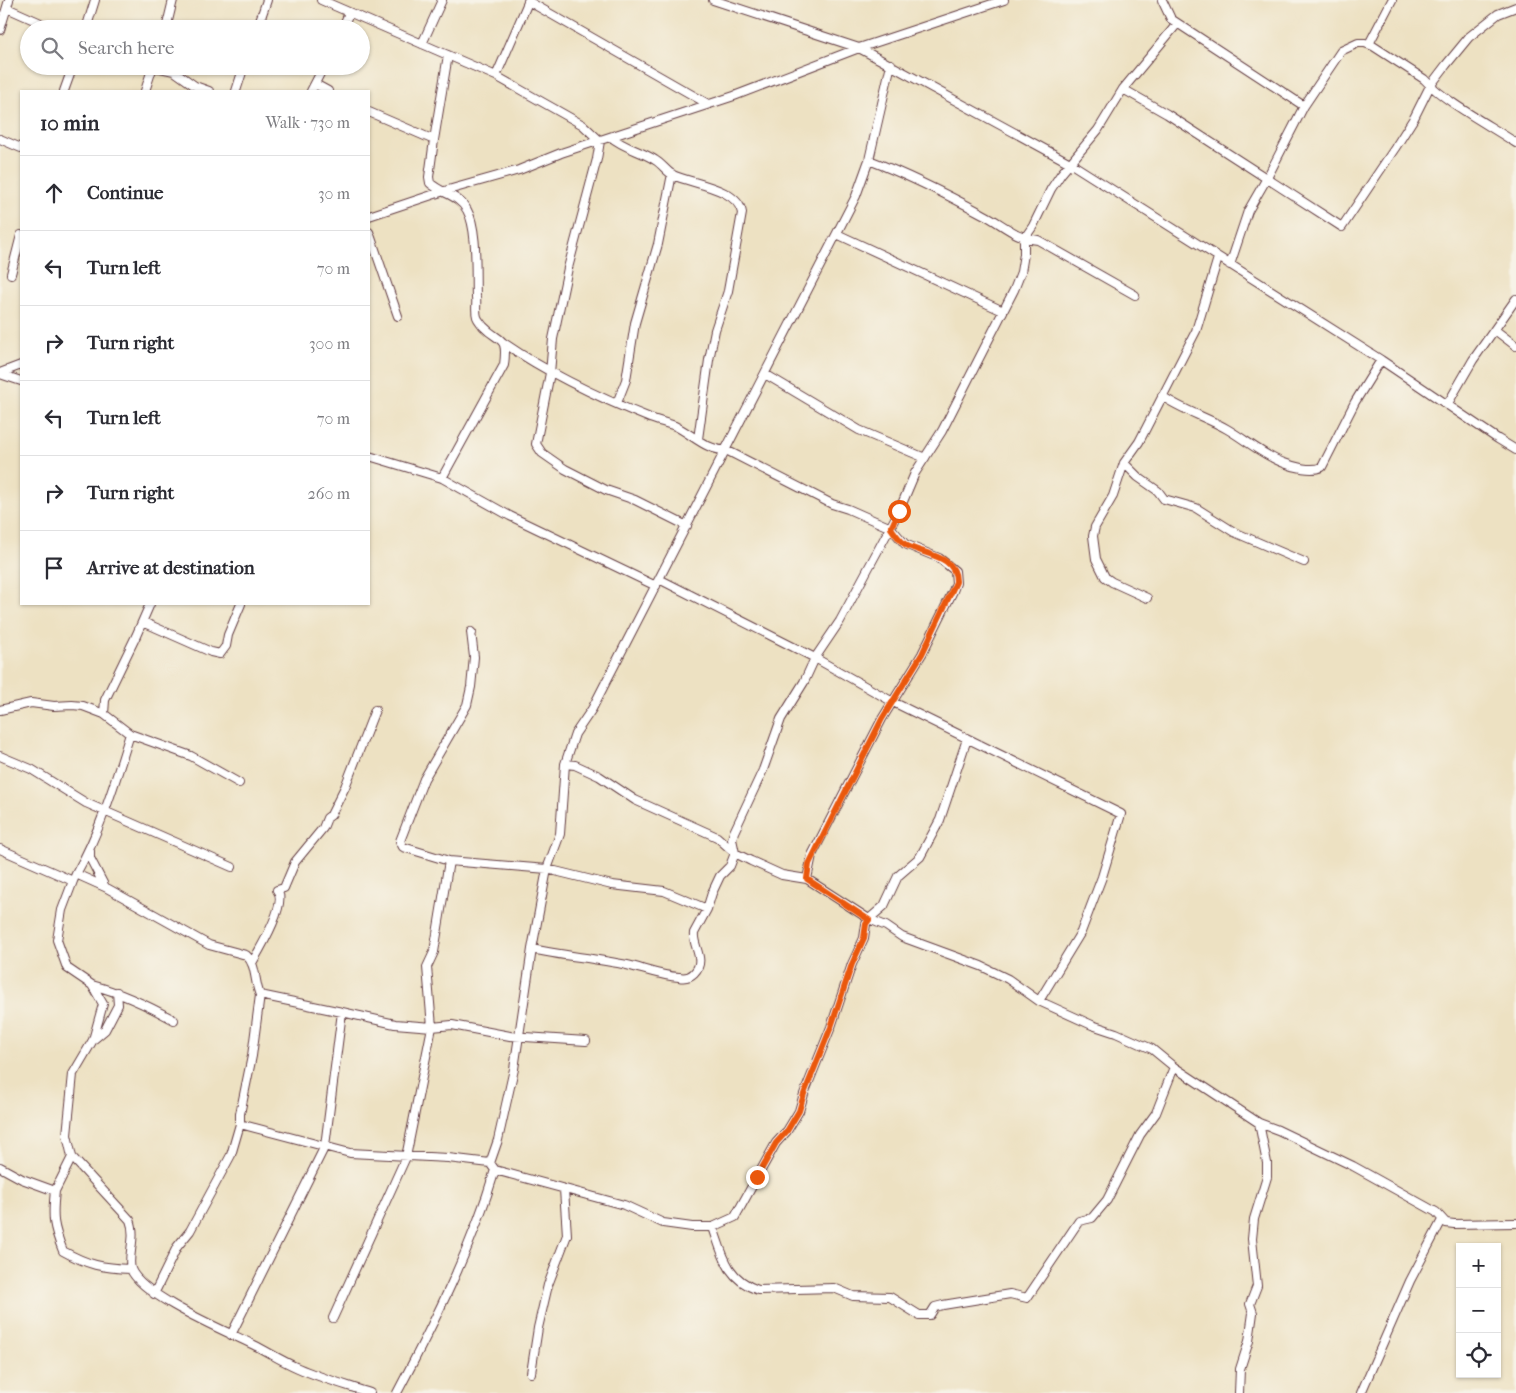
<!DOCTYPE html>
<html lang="en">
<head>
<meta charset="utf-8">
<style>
  body { margin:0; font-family:"IM FELL French Canon",serif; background:#f7f7f7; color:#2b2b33 }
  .controls { position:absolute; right:15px; bottom:15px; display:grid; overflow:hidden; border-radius:0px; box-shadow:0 1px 4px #0004 }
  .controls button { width:45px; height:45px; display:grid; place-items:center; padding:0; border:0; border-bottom:1px solid #e1e1e2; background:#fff; color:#2b2b33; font:25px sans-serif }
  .stop { position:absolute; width:15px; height:15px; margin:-11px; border:4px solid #ea580c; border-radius:50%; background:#fff }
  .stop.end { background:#ea580c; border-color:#fff; box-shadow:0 1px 5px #0008 }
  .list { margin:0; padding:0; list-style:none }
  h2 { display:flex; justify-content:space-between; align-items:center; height:65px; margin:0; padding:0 20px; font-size:21px }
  h2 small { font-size:16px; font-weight:400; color:#7c7c81 }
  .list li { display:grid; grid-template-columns:32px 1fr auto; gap:15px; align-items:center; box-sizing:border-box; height:75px; padding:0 20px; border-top:1px solid #e1e1e2 }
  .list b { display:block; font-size:19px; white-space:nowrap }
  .list em { font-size:16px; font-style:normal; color:#7c7c81 }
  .icon { flex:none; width:28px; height:28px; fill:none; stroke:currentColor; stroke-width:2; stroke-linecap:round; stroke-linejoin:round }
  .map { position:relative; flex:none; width:1516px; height:1393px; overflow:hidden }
  .search { position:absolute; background:#fff; box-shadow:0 1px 4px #0004; left:20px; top:20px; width:350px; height:55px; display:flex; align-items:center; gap:12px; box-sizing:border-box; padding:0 18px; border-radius:28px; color:#7c7c81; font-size:19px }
  .panel { position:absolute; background:#fff; box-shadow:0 1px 4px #0004; left:20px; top:90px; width:350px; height:515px; border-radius:0px }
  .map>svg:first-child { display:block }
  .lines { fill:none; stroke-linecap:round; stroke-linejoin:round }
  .minor-casing { stroke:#623c42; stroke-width:10 }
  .minor { stroke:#fff; stroke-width:8 }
  .route { stroke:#ea580c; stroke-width:6 }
</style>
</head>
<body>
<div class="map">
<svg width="1516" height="1393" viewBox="0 0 1516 1393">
  <rect width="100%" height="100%" fill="#f7f3e8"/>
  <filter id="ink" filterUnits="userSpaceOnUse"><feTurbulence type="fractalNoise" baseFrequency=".02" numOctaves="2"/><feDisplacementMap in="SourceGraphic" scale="10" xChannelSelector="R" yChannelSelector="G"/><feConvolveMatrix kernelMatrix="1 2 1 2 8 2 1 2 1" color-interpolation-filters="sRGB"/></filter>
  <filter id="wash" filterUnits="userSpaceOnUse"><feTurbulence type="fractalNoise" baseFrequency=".0096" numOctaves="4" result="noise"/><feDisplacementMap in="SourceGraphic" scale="20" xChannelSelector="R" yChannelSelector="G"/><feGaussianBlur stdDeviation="1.12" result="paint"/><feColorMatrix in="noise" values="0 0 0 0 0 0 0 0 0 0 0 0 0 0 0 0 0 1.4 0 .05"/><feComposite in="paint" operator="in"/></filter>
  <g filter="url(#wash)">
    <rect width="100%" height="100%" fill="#ede1c2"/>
  </g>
  <g filter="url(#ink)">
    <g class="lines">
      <g class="minor-casing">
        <path id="minor" d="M321,0l175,76 87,49 17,16 -3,18 -29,109 -15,71 -3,34 -14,71 6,9 23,16 41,21 29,10 52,26
          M713,0l146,48 211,115 311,197 117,79 18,11
          M1162,0l9,19 133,87
          M528,1l180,103
          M7,8l47,21
          M86,29l9,-29
          M166,29l7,-29
          M257,29l10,-29
          M342,29l7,-16
          M0,30l9,-30
          M422,44l20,-44
          M1369,44l23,-44
          M151,66l23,5 21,15 14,5
          M496,76l33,-76
          M315,84l13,7
          M1123,89l44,25 175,113 53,-79 19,-30 16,-32 16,-21 23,-28 29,-23 18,-7
          M64,91l9,-25
          M145,91l8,-25
          M236,91l8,-25
          M311,91l13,-25
          M369,112l65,28 -5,37 1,6c12,11 29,12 37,27 11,19 8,64 9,87 1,6 -1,14 1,20 1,3 4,6 6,9 17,18 25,8 21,39l-62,113
          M611,137c13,11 30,14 44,23 7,4 12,12 18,15 19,9 65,13 69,38l-14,78 -13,39 -6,30 -11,79
          M0,139l21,9
          M434,140l14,-85
          M869,160c39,15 77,34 114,54 20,10 32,24 55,26l97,55
          M369,216l72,-24 78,-22 42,-17 173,-57 125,-48 145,-48
          M369,232l29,84
          M837,234l166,77
          M1230,265l18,-54 19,-33 37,-72 37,-55 17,-8h7l8,3 51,33c21,23 65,46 92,64
          M11,274l10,-39
          M1495,330l21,16
          M504,343c45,31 96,55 146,75 8,3 17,5 25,8 17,8 32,25 51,24l106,54 16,5 43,19 14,16 34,14 16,13 1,12 -3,8 -31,63 -40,65 -70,136 -5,24
          M0,373l21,-8
          M0,374l21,7
          M765,374l94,56 66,28
          M1162,396c20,14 44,21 65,33 19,11 37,27 57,34 10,4 28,9 38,4l33,-65 26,-42
          M617,403l9,-23 9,-57 23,-79 14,-70
          M1447,405l26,-45 43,-61
          M369,456l73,22 68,38 146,70
          M1124,463l14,14 20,14 6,8 32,9 38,24 70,30
          M659,579l156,79 78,44 228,112 -19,63 -21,55 -42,69
          M1147,598l-35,-16 -7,-5 -9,-18 -3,-23 2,-9 18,-31 11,-33 15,-21 57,-111 22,-73
          M143,622l68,30 9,2 6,-8 2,-11 13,-31
          M472,633l-1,-1 3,25 -3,30 -4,18 -43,74 -24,62 3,6 46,14 98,8 65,16 52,6 43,18
          M0,710l31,-7 23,3 18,-1 11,1 21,8
          M130,734l61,22 48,27
          M0,756l31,13 55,34 146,64
          M565,764l10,1 24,11 36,24 82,37 18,16 16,8 31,14 25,4 62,40 15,-13 14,-30 22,-19 20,-37 27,-81
          M0,849l73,32 3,-7 29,13 104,58 37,10c11,10 8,27 14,40l-8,61 -12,58v10l110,29 98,5 42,5
          M90,851v7l15,29
          M76,874c25,-44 39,-92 54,-140l-26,-20 1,-14 31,-64 14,-32
          M73,881l-11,29 -5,30 10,28 25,17 11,19 -10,36 -20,34 -6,61 5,22 58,63c7,17 -3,36 1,49 10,27 97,63 123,76 14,7 28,16 44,23 23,10 48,17 72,25
          M532,949c31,7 63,9 95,16 17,4 34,11 52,12 5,1 11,0 15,-4 13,-13 -2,-27 0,-40l13,-24 5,-16 8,-17 10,-10 5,-13 -3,-14 2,-7 29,-62 18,-51 23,-37 11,-24 25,-37 59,-110 16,-38 27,-42 72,-141 7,-18 3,-18v-15l9,-13 18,-37 10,-15 37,-44 25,-41 54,-65
          M252,963c8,-14 36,-61 25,-73l7,-2 11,-26 28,-34 4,-10 4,-3 14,-28 30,-77
          M92,985c30,8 55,20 82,35
          M260,995l82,17 53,12 37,3 -5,-60 7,-15 15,-91
          M93,1040l12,-10 13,-25 -1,-13
          M0,1167l22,12 33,12 17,-34
          M495,1170l129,35 39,18 29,4h21l22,-10 41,-74 11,-12 12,-20 5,-17 27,-67 21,-63 12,-26 2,-14 3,-5 17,7 16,11 79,29 27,13 31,22 53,24 24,8 36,16 22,18 85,56 19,7 75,36 83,46 10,11 8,1 62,-1
          M55,1191c-3,27 -2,35 8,60 25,14 39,17 68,18
          M713,1227c10,29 14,52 45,63l76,-2 19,8 37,1 29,18h11l5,-8 8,-2 67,-11 17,4 52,-77 13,-3 15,-18 33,-65 16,-22 18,-46
          M154,1294l23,-47 13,-16 41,-76 9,-31
          M333,1318l73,-161 26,-130 20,-2 58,11 76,5
          M231,1335l94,-189 17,-134
          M531,1373l7,-45 10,-43 19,-50 -3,-46
          M397,1393c38,-72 75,-146 98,-223l-5,-7 8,-23 16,-71 18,-120 15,-80 13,-35 5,-70 10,-30 17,-25 264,-513 13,-36 22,-96
          M1239,1393l1,-24 9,-28 4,-28 -3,-9 7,-18 -5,-47 2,-20 13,-42v-14l-8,-40
          M1361,1393l49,-112 32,-61"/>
      </g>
      <use href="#minor" class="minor"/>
    </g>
  </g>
  <g class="lines" filter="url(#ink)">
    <path class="route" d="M757,1177l19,-34 11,-12 12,-20 5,-17 27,-67 21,-63 12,-26 2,-14 3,-4 -62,-41 2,-15 73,-145 40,-65 34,-72c1,-27 -32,-27 -50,-37 -6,-4 -11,-11 -15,-17l8,-17"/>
  </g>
</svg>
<div class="controls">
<button>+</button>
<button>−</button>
<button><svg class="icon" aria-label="locate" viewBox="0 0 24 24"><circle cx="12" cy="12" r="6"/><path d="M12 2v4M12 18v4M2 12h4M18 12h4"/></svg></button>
</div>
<div class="stop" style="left:899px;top:511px"></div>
<div class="stop end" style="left:757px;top:1177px"></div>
<div class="search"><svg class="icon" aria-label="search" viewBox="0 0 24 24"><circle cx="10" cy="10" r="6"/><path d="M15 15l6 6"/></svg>Search here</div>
<section class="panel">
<h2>10 min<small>Walk · 730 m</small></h2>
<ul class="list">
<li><svg class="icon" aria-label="ahead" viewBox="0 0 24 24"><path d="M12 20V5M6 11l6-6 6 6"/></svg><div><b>Continue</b></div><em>30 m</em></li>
<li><svg class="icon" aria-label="left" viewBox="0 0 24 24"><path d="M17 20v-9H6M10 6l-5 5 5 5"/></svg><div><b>Turn left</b></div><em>70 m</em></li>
<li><svg class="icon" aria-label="right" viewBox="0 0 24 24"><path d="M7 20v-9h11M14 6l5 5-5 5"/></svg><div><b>Turn right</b></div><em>300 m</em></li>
<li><svg class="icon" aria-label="left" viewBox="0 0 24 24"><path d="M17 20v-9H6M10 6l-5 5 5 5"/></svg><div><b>Turn left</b></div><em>70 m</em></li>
<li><svg class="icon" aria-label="right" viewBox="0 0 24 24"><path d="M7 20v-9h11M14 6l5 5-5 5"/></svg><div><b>Turn right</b></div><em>260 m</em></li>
<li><svg class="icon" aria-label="arrive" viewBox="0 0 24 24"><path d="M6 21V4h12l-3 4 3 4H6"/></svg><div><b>Arrive at destination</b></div></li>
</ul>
</section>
</div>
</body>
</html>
